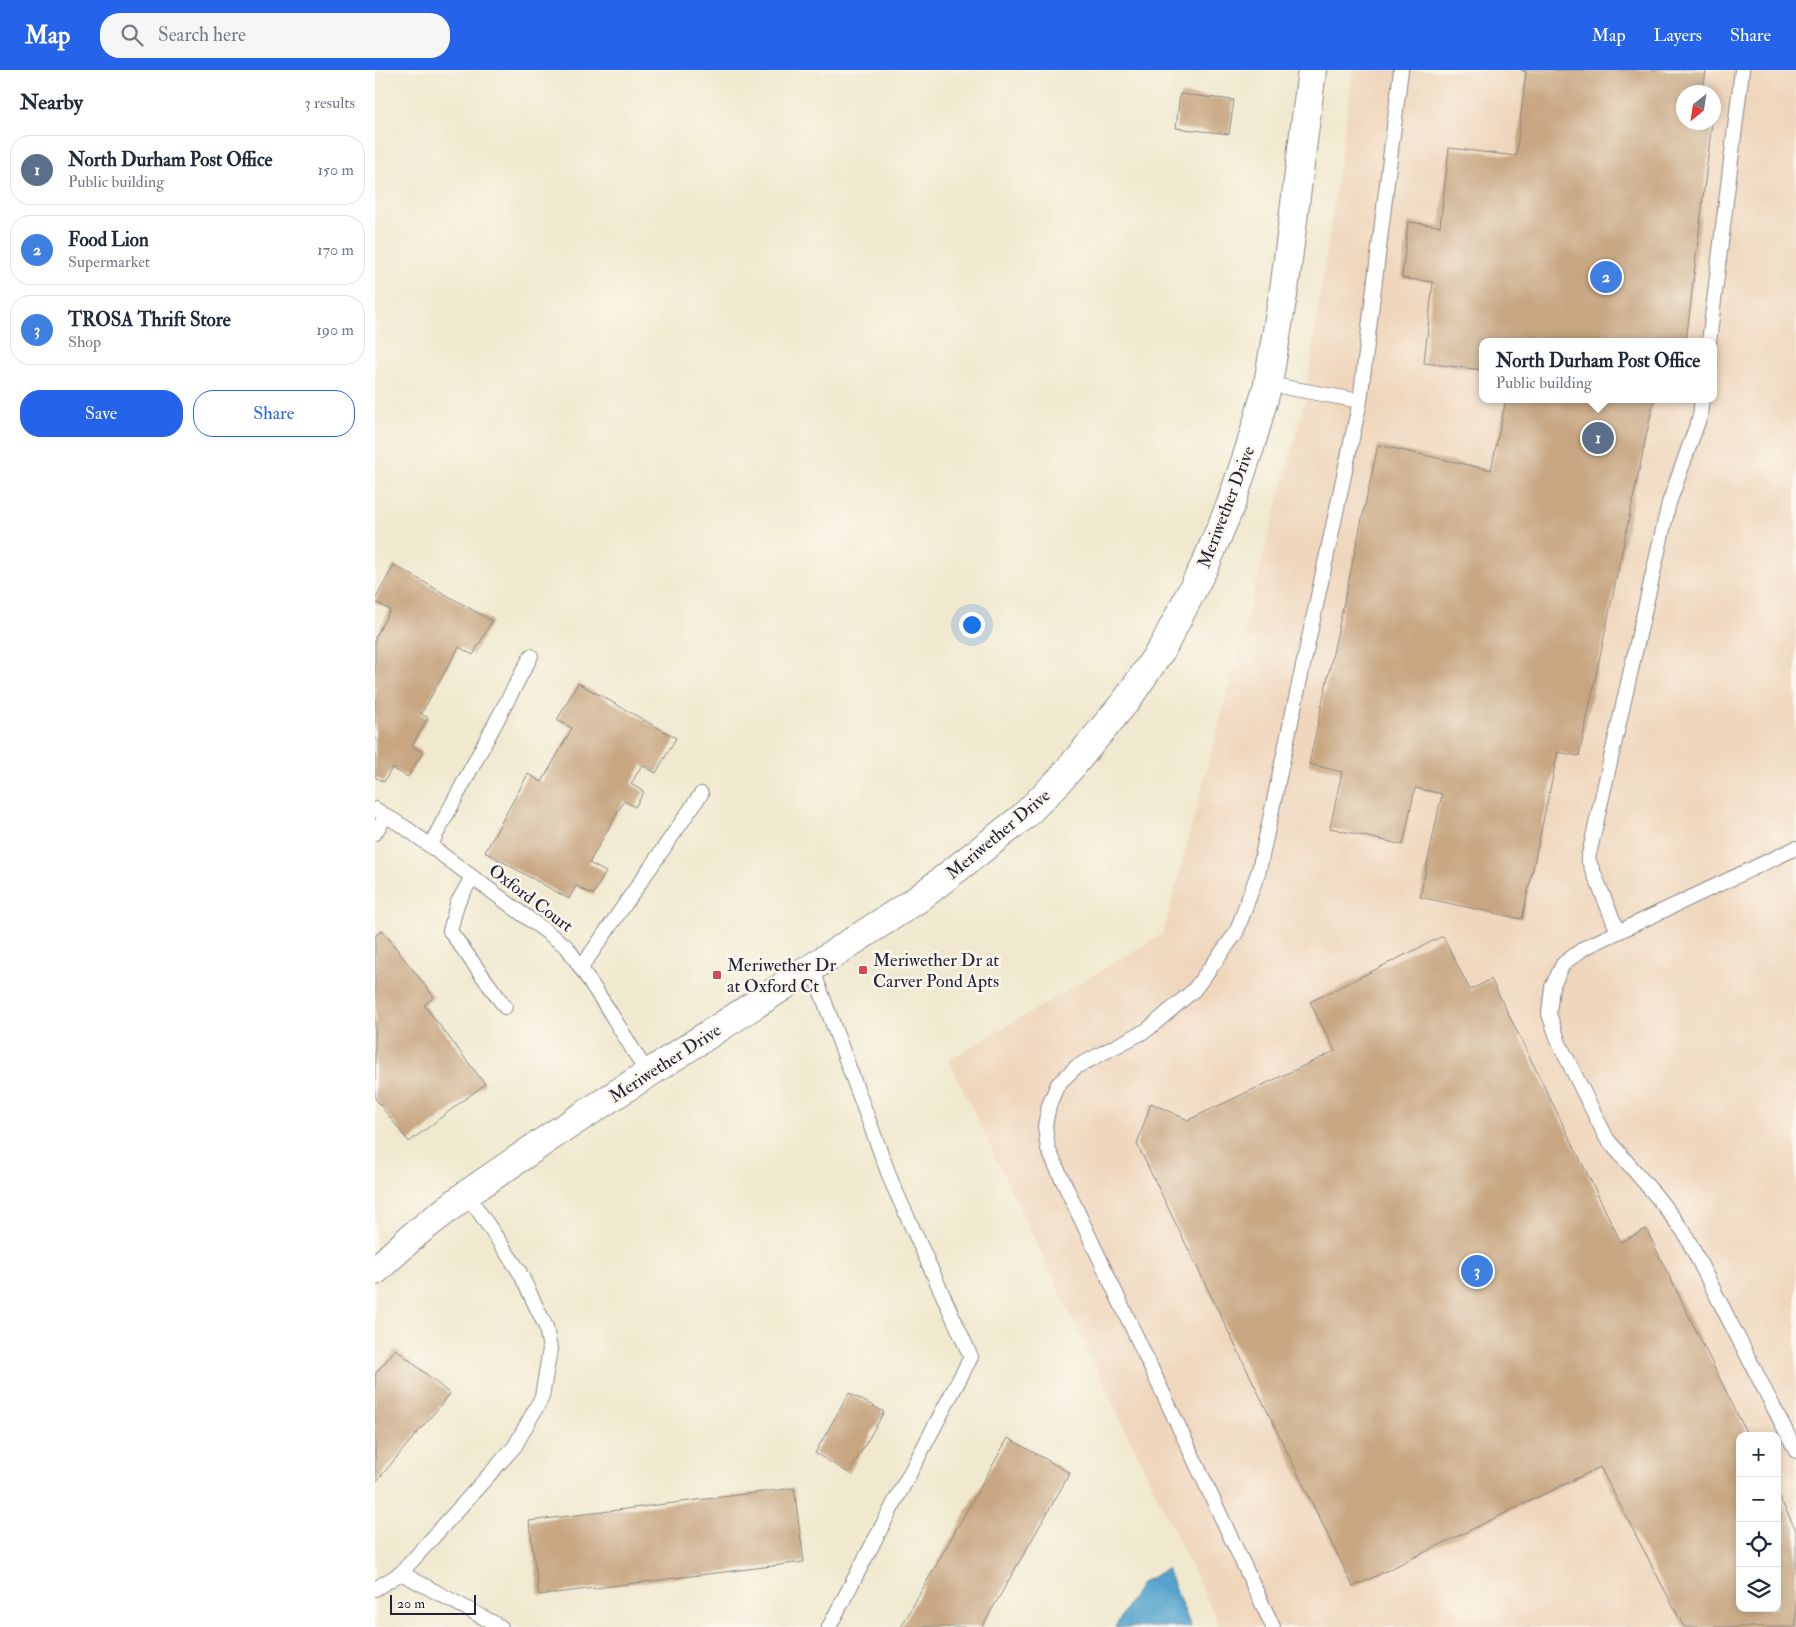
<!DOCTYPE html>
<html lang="en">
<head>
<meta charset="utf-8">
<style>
  body { margin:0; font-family:"IM FELL Double Pica",serif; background:#f6f6f7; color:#1f2937 }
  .controls { position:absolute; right:15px; bottom:15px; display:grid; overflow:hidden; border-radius:10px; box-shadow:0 2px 8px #0003 }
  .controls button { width:45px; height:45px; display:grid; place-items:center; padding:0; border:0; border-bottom:1px solid #e0e1e3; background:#fff; color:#1f2937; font:25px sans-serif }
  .compass { position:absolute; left:1301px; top:15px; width:45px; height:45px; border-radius:50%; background:#fff; box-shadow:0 2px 8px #0003; rotate:210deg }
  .scale { position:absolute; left:15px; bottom:12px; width:86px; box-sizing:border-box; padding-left:5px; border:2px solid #22223b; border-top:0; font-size:14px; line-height:18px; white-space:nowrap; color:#22223b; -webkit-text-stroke:4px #fbf7ec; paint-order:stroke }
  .you { position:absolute; left:596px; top:554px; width:18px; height:18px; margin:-12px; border:4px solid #fff; border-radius:50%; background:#1a73e8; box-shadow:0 0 0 8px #1a73e833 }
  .badge { display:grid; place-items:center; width:32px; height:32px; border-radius:50%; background:#2563eb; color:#fff; font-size:16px; font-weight:700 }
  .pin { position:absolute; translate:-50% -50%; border:2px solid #fff; box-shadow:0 1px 5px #0006 }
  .popup { position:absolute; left:1104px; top:268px; width:238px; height:65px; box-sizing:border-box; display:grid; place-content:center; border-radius:10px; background:#fff; filter:drop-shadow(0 1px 4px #0005); font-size:16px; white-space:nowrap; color:#747a83 }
  .popup b { font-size:19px; color:#1f2937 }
  .popup::after { content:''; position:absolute; left:50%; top:100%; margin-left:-10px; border:10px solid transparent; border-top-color:#fff }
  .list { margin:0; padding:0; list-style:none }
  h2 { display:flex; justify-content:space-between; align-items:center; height:65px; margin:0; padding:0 20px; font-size:21px }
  h2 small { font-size:16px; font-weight:400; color:#747a83 }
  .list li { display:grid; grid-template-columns:32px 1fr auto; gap:15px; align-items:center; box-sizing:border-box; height:70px; margin:0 10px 10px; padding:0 10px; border:1px solid #e0e1e3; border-radius:20px }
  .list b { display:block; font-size:19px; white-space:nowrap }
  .list p { margin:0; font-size:16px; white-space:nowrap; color:#747a83 }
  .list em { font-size:16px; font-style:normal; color:#747a83 }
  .actions { display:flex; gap:10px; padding:15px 20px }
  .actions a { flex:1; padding:11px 0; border:1px solid #2563eb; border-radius:20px; text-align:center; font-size:18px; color:#2563eb }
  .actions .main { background:#2563eb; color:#fff }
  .icon { flex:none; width:28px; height:28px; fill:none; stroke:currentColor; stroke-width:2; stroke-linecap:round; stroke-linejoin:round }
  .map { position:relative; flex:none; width:1421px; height:1557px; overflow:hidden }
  header { display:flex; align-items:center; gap:30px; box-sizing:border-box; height:70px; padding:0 25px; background:#2563eb; color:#fff }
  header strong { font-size:24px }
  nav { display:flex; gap:28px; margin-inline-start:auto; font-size:18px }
  .search { width:350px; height:45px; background:#f6f6f7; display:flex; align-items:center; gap:12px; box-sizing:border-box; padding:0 18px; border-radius:20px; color:#747a83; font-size:19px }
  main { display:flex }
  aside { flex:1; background:#fff }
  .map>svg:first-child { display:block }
  .built { fill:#efd6bc; fill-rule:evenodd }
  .water { fill:#53a3cd; stroke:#3a6284 }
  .building { fill:#c7a681 }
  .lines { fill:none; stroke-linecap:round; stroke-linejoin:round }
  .lane-casing { stroke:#898685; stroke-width:16 }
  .street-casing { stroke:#898685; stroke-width:30 }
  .lane { stroke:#fff; stroke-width:14 }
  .street { stroke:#fff; stroke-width:28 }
  .poi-dot { fill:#d1495b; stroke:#fbf7ec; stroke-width:2 }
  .labels { text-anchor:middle; stroke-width:5; stroke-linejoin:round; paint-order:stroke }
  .street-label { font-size:18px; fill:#22223b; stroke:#fbf7ec }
  .poi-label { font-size:18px; fill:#22223b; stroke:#fbf7ec; text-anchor:start }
</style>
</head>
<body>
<header>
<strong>Map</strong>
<div class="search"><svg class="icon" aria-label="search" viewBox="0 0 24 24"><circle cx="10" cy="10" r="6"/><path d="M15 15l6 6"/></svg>Search here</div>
<nav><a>Map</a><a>Layers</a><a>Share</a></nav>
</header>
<main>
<aside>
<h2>Nearby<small>3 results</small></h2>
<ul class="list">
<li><span class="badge" style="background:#5c6f8a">1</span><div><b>North Durham Post Office</b><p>Public building</p></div><em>150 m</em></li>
<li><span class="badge" style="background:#3f7fe0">2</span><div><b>Food Lion</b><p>Supermarket</p></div><em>170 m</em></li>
<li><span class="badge" style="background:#3f7fe0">3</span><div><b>TROSA Thrift Store</b><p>Shop</p></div><em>190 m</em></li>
</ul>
<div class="actions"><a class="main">Save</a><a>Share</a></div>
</aside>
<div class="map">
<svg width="1421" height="1557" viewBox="0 0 1421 1557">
  <rect width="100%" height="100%" fill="#fbf7ec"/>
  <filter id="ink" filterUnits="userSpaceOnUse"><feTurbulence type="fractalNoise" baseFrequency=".02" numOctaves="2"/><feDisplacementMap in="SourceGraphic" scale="10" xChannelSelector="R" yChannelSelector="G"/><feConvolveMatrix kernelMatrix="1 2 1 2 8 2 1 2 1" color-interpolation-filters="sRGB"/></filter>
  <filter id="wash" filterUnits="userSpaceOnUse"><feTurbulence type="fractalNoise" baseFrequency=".0096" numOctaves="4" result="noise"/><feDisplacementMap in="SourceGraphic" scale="20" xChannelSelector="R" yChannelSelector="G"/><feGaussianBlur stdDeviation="1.12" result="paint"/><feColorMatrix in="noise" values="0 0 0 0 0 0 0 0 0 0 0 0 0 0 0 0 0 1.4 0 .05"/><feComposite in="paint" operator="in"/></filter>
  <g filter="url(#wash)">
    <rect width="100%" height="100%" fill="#f0e9cf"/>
    <path class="built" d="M978,0h443v1557h-576l-271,-567 214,-126 141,-530zM1308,22h30v30h-30zM1108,272h230v57h-230zM1365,1366h37v172h-37z"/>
    <path class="water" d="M792,1499l24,58h-76l26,-44z"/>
    <g id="blocks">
      <path class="building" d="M1146,0h185l-3,22h-20v30h29l-26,220h-203v28l-59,-7 9,-81 -31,-4 6,-56 32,4 9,-78 67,8 10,-84z
        M805,24l54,6 -5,34 -53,-6z
        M1131,329h148l-75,357 -21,-4 -36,167 -102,-22 22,-103 -27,-6 -12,57 -73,-17 12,-56 -33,-8 69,-319 113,25z
        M19,495l98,56 -19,34 -14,-8 -38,67 7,4 -16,28 11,6 -15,25 -16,-9 -8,14 -9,-5v-139l15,-28 -15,-8v-2z
        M203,613l98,55 -20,35 -14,-8 -11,19 13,8 -9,15 -11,-6 -35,62 17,9 -13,23 -17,-9 -7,13 -84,-47 43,-78 14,8 30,-54 -15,-8z
        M7,860l52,67 -10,8 61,79 -76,58 -34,-44v-162z
        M1068,866l27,54 21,-11 130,263 25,-13 102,207h-8v172h37v-115l19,37v97h-112l-84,-160 -247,120 -216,-443 14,-41 37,17 147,-69 -25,-49z
        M21,1279l54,45 -75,89v-109z
        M474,1323l35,19 -35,61 -34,-20z
        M633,1368l62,35 -88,154h-81z
        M419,1418l10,74 -265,33 -10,-74z"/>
    </g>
  </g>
  <g filter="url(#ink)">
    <use href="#blocks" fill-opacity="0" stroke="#898685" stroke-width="1"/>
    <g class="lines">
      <g class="lane-casing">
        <path id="lane" d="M1334,272l33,-272
          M893,314l92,17
          M0,739l31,19 161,119 41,62 40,65
          M0,763l11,-17
          M55,776l101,-190
          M1421,778l-212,100 -21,16 -11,23 -3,27 10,29 48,96 50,58 27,35 112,219
          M97,807l-15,27 -7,27 55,76
          M1243,862l-30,-73 81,-356 31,-87 2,-17
          M206,898l120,-174
          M437,898l80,215 79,174 -142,270
          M26,1503l100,54
          M0,1519l26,-16 114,-127 27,-49 8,-48 -4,-22 -27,-56 -52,-77
          M898,1557l-225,-478 -3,-23 4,-21 9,-21 18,-17 71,-37 47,-40 42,-57 23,-63 101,-469 41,-331"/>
      </g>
      <g class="street-casing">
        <path id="street" d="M0,1201l39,-36 53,-41 83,-57 368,-238 105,-82 38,-38 65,-78 37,-54 43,-84 25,-59 21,-63 16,-57 17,-101 27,-213"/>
      </g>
      <use href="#lane" class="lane"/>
      <use href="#street" class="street"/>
    </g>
  </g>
  <g class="poi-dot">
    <rect x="483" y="895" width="10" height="10" rx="2.5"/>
    <rect x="337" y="900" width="10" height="10" rx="2.5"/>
  </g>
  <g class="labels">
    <g class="street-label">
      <text transform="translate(851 437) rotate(-69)" y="6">Meriwether Drive</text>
      <text transform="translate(623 764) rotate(-40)" y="6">Meriwether Drive</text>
      <text transform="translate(156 828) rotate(37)" y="6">Oxford Court</text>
      <text transform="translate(290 993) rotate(-33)" y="6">Meriwether Drive</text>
    </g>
    <g class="poi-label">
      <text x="498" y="896">Meriwether Dr at<tspan x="498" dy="21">Carver Pond Apts</tspan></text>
      <text x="352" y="901">Meriwether Dr<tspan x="352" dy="21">at Oxford Ct</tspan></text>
    </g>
  </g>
</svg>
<div class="controls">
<button>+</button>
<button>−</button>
<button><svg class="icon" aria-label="locate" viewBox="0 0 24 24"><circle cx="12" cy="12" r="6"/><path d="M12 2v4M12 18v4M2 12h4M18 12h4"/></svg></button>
<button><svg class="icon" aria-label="layers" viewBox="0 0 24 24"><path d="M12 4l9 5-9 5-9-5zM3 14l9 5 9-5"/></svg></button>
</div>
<svg class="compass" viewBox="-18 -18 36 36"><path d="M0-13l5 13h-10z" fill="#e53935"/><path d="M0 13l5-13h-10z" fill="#747a83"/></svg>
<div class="scale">20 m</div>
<div class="you"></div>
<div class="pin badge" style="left:1223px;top:368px;background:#5c6f8a">1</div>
<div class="popup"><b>North Durham Post Office</b>Public building</div>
<div class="pin badge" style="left:1231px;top:207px;background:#3f7fe0">2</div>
<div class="pin badge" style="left:1102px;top:1201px;background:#3f7fe0">3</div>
</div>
</main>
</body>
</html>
